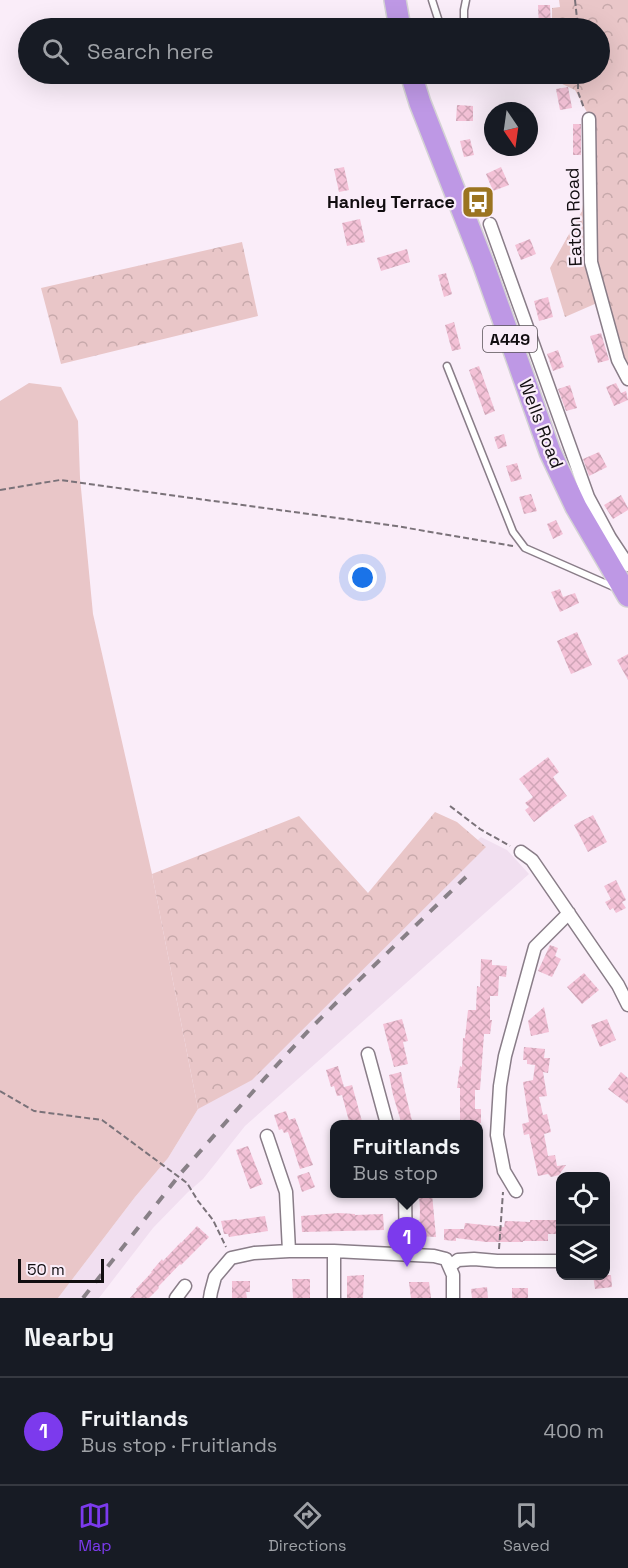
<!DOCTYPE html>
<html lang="en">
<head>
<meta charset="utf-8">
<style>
  body { margin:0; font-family:"Space Grotesk",sans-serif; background:#20242c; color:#f1f3f6 }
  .controls { position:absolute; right:18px; bottom:18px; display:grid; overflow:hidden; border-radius:12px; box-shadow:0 6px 24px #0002 }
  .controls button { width:54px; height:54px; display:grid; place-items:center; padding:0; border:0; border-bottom:2px solid #363941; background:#171b24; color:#f1f3f6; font:30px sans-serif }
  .compass { position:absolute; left:484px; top:102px; width:54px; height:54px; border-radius:50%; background:#171b24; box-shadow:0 6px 24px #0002; rotate:167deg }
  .scale { position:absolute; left:18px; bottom:15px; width:86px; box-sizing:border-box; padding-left:6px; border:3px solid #110d10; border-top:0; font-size:16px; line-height:21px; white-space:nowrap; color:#110d10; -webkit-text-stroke:4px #faedf9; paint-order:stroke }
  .you { position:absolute; left:363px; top:578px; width:21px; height:21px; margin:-15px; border:4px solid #fff; border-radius:50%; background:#1a73e8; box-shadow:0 0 0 9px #1a73e833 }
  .badge { display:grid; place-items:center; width:39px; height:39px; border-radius:50%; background:#7c3aed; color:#fff; font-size:20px; font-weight:700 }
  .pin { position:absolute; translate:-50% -50px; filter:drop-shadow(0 2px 3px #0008) }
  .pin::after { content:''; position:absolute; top:32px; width:21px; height:18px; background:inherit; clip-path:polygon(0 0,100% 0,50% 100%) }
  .popup { position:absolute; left:330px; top:1120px; width:153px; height:78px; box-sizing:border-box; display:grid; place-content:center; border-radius:12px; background:#171b24; filter:drop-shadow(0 2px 4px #0005); font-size:20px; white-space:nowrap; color:#9ea1a6 }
  .popup b { font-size:22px; color:#f1f3f6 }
  .popup::after { content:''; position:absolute; left:50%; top:100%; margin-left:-12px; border:12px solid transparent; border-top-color:#171b24 }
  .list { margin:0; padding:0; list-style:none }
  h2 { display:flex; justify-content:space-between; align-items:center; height:78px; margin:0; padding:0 24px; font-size:26px }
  h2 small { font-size:20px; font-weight:400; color:#9ea1a6 }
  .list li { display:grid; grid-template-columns:39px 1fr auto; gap:18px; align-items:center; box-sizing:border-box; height:108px; padding:0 24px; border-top:2px solid #363941 }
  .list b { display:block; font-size:22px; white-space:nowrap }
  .list p { margin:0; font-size:20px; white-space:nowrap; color:#9ea1a6 }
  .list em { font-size:20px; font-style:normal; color:#9ea1a6 }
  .icon { flex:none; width:33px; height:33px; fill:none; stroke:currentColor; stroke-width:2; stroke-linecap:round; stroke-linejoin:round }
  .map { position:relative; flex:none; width:628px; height:1298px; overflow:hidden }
  .search { position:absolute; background:#171b24; box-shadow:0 6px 24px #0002; left:18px; right:18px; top:18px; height:66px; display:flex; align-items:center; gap:15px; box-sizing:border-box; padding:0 21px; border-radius:33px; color:#9ea1a6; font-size:22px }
  .sheet { height:186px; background:#171b24 }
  nav { display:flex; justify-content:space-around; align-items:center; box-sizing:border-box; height:84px; border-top:2px solid #363941; background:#171b24; font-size:16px; color:#9ea1a6 }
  nav a { display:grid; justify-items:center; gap:3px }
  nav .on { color:#7c3aed }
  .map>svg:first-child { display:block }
  .built { fill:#f1dff0 }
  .grass { fill:#e9c6c8 }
  .forest { fill:url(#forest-crowns) }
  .building { fill:url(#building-cross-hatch) }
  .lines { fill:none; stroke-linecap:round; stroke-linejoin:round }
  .lane-casing { stroke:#897d88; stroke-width:9 }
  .street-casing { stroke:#897d88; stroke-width:15 }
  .highway-casing { stroke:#d4d3d4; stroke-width:24 }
  .path { stroke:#7a7279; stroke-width:2; stroke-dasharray:6 3; stroke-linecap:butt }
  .lane { stroke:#fff; stroke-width:6 }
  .street { stroke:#fff; stroke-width:12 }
  .highway { stroke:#be98e5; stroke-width:21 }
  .rail { stroke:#888087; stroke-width:4; stroke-dasharray:10 10; stroke-linecap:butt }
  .labels { text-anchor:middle; stroke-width:4.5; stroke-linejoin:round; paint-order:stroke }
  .shield { fill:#faedf9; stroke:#575056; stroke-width:1.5 }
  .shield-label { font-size:16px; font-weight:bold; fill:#110d10 }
  .poi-label { font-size:18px; font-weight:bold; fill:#110d10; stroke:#faedf9; text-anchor:end }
  .street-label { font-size:18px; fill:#110d10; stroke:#faedf9 }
</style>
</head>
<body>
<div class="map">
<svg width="628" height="1298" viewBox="0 0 628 1298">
  <defs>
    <pattern id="forest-crowns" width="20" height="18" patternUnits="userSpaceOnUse" patternTransform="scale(1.5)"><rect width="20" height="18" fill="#e9c6c8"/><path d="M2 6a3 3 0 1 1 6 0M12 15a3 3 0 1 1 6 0" fill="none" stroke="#c7a9ab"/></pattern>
    <pattern id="building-cross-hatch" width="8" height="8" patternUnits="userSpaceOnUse" patternTransform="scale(1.5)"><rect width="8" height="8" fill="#f3c1d6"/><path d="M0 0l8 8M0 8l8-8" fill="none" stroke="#cfa5b7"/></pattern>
  </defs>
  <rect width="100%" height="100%" fill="#faedf9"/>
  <path class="built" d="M481,837l26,13 22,24 -284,252 -42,53 -16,14 -34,35 -54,70h-41l77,-101 33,-39 30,-49z"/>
  <path class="grass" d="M29,383l32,4 17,34 2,57 13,136 59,260 46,235 -30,49 -33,39 -77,101h-58v-897z"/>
  <path class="forest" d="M559,0h69v386l-21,-47 -10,-36 -32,14 -15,-49 32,-57 13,-90 -5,-3 -15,-28 -15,-7 -1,-9h41v-46h-48v-20l8,-1z
    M242,242l16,74 -197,48 -20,-76z
    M435,812l22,10 29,25 -234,233 -54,29 -46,-235 147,-58 69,77z"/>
  <path class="building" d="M538,5h12l1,23h-12z
    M568,87l4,21 -12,2 -4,-21z
    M457,105l16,1v15h-17z
    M573,124h8v31h-8z
    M470,139l4,16 -10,2 -4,-16z
    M344,167l5,23 -10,2 -5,-23z
    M501,167l8,18 -16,6 -7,-17z
    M360,219l5,23 -18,4 -5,-23z
    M530,239l6,15 -15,6 -6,-15z
    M407,249l3,13 -29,9 -4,-13z
    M446,273l6,21 -8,3 -6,-22z
    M548,297l5,20 -14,4 -5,-20z
    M454,322l7,27 -9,2 -7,-26z
    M601,333l8,27 -11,3 -8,-27z
    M558,350l6,17 -11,4 -6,-17z
    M479,366l16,45 -10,4 -16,-45z
    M616,383l5,10 5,-2 2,9 -14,6 -8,-19z
    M570,385l7,23 -11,3 -8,-22z
    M504,434l3,12 -9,3 -4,-12z
    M599,452l8,15 -18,9 -6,-17z
    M517,463l5,16 -11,3 -5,-16z
    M531,494l6,17 -13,3 -5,-17z
    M621,495l7,13v2l-15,9 -9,-14z
    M556,520l7,14 -10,5 -6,-15z
    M560,589l3,8 12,-4 4,10 -19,9 -9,-20z
    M577,632l15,33 -21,9 -14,-33z
    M628,654v26l-11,-20z
    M548,757l11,15 -6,5 14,19 -33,26 -9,-12 4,-3 -4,-4 8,-6 -14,-18z
    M593,815l14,27 -19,10 -14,-27z
    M616,880l10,20 -4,2 4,6 -10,5 -3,-5 -3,2 -5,-8 6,-3 -7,-13z
    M550,945l8,3 -3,8 6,3 -9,18 -14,-6z
    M481,959l11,1v5l15,1 -1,11 -7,-1 -1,20h-8v24h2l-2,14h-6l-4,56h-5v19h6v14h-21v-35h-3l3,-22 2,1 1,-29h2l3,-28h8l1,-24 3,1z
    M584,973l15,17 -17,14 -15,-17z
    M544,1007l5,25 -18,4 -3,-15z
    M402,1019l6,22 -5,1 5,22 -14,3 -11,-43z
    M607,1019l9,21 -16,7 -9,-22z
    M524,1047l21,2 -1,9h6l-2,15 -5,-1 4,24 -8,1 4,18 4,-1 4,18 -7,2 4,22 7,-1 2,11 9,-1 -7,10 -8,2 -3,-3 -10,2 -9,-42 -5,1 -2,-11 7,-2 -6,-40 10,-2 2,-15 -8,-1v-4h-4z
    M338,1066l6,21 8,-2 11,40h-13l-8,-30 -5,1 -3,-10 -3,1 -5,-17z
    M401,1072l3,15 9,38h-11l-9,-30 -4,-20z
    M621,1072l7,6v26l-20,-15z
    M286,1111l3,9 6,-2 18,47 -13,4 -12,-37 -4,1 -2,-4 -3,1 -5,-15z
    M248,1146l15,38 -13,5 -14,-39z
    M309,1172l6,15 -13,5 -5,-16z
    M419,1194h13l4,43 -17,-1 1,-26z
    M339,1213l16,1v1l28,-1 1,16 -82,2 -1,-16z
    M265,1216l3,15 -39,6 -1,-3h-4l-3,-13 16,-2v1z
    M530,1220h31v14h-13v7h-25v1h-37l-30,-4v3l-12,-1v-11h20l1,-6 39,4 1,-6 25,1z
    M197,1226l12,11 -28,28 -1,-1 -22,23 1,1 -10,10h-19l7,-8 -1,-1 16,-17h-1l11,-13 1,2 18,-19v1z
    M364,1275l-1,23h-16v-22z
    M593,1275h18l1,12 -17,2z
    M292,1279h18v19h-17z
    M232,1281h18v11h-4l1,6h-15z
    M409,1282h20l2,16h-20z
    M487,1287l1,11h-16l-1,-9z
    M512,1288h16v10h-16z"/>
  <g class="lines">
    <g class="lane-casing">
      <path id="lane" d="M432,0l9,28
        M464,28v-18l2,-10
        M447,366l66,166 12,16 91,40"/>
    </g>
    <g class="street-casing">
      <path id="street" d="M589,119l2,143 27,98 10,19
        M490,224l98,273 22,41 18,27
        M521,852l11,8 11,16 75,109 10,20
        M368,1054l19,70
        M267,1136l19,56 3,59
        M516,1191l-12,-20 -7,-36 3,-49 5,-30 30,-109 34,-34
        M405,1194l1,61
        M334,1251v47
        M450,1266l8,-6 16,-1 23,2h63
        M176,1298l9,-12
        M210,1298l1,-6 4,-15 16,-19 23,-5 35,-2h45l100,5 12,3 7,16v23"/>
    </g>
    <g class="highway-casing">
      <path id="highway" d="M395,0l5,28
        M411,74l9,29 63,160 67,189 26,55 52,89"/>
    </g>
    <path class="path" d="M575,0l3,28
      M578,74v18l6,16
      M0,490l60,-10 336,46 117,20
      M450,806l30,23 30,17
      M0,1091l34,20 68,9 85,63 11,18 15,19 13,27
      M499,1249l4,-57"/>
    <use href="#lane" class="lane"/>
    <use href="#street" class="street"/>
    <use href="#highway" class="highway"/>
    <path class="rail" d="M83,1298l98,-125 84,-95 45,-49 45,-45 114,-110"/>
  </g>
  <defs>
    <g id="bus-square" transform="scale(1.725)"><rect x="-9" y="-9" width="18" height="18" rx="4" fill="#9b7420" stroke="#faedf9"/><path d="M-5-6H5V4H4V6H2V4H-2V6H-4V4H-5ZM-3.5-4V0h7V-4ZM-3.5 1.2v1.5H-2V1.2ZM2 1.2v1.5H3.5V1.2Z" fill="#fff"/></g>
  </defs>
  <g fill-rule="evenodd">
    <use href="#bus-square" x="478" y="202"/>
  </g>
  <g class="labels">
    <rect class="shield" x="483" y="326" width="54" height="26" rx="4.5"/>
    <g class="shield-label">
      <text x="510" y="345">A449</text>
    </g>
    <g class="poi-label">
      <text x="455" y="208">Hanley Terrace</text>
    </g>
    <g class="street-label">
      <text transform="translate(574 217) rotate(-92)" y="6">Eaton Road</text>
      <text transform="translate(541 424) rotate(69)" y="6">Wells Road</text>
    </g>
  </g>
</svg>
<div class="controls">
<button><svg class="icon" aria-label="locate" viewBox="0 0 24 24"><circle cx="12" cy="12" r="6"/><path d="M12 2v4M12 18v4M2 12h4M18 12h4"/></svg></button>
<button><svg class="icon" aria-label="layers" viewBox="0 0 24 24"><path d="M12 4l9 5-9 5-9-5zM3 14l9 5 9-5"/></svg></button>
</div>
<svg class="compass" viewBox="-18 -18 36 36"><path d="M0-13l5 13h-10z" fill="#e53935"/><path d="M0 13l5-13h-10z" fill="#9ea1a6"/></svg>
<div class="scale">50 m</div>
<div class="you"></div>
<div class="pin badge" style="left:407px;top:1267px">1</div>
<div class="popup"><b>Fruitlands</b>Bus stop</div>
<div class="search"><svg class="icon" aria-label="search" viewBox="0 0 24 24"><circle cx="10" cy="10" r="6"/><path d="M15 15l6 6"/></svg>Search here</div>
</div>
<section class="sheet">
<h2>Nearby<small></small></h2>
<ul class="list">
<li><span class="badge">1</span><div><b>Fruitlands</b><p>Bus stop · Fruitlands</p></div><em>400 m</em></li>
</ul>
</section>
<nav>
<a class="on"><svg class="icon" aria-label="map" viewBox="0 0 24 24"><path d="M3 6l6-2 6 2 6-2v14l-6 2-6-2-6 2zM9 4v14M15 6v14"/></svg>Map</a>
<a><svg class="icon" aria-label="directions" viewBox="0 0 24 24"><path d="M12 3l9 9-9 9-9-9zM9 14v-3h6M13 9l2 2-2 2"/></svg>Directions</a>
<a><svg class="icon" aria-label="saved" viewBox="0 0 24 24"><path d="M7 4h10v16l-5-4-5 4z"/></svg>Saved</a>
</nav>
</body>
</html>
